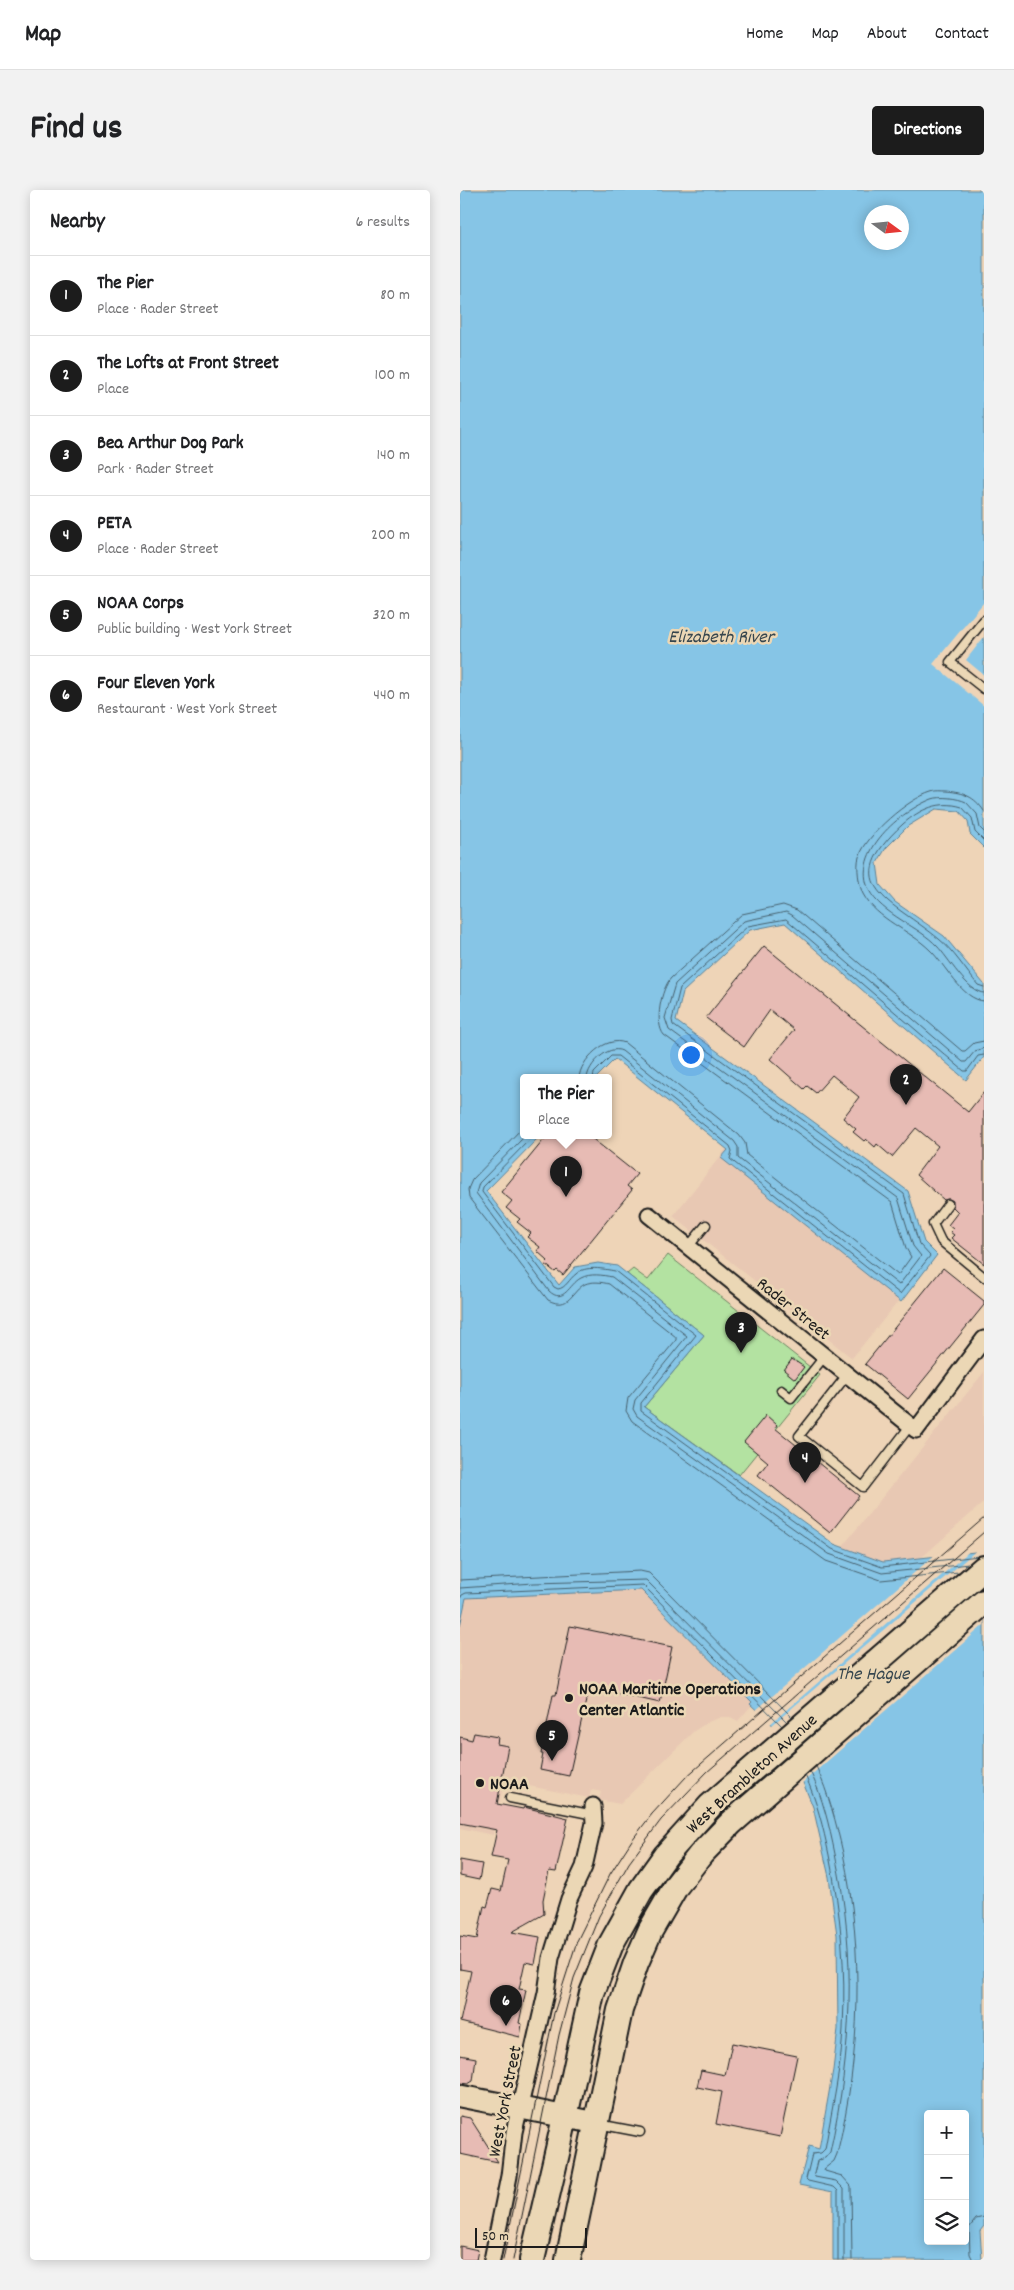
<!DOCTYPE html>
<html lang="en">
<head>
<meta charset="utf-8">
<style>
  body { margin:0; font-family:Dekko,sans-serif; background:#f2f2f2; color:#202124 }
  .controls { position:absolute; right:15px; bottom:15px; display:grid; overflow:hidden; border-radius:5px; box-shadow:0 2px 12px #0003 }
  .controls button { width:45px; height:45px; display:grid; place-items:center; padding:0; border:0; border-bottom:1px solid #e0e0e0; background:#fff; color:#202124; font:25px sans-serif }
  .compass { position:absolute; left:404px; top:15px; width:45px; height:45px; border-radius:50%; background:#fff; box-shadow:0 2px 12px #0003; rotate:105deg }
  .scale { position:absolute; left:15px; bottom:12px; width:112px; box-sizing:border-box; padding-left:5px; border:2px solid #1c1c1c; border-top:0; font-size:14px; line-height:18px; white-space:nowrap; color:#1c1c1c; -webkit-text-stroke:4px #ebd7b5; paint-order:stroke }
  .you { position:absolute; left:230px; top:864px; width:18px; height:18px; margin:-12px; border:4px solid #fff; border-radius:50%; background:#1a73e8; box-shadow:0 0 0 8px #1a73e833 }
  .badge { display:grid; place-items:center; width:32px; height:32px; border-radius:50%; background:#1c1c1c; color:#fff; font-size:16px; font-weight:700 }
  .pin { position:absolute; translate:-50% -41px; filter:drop-shadow(0 1px 2px #0008) }
  .pin::after { content:''; position:absolute; top:26px; width:18px; height:15px; background:inherit; clip-path:polygon(0 0,100% 0,50% 100%) }
  .popup { position:absolute; left:60px; top:884px; width:92px; height:65px; box-sizing:border-box; display:grid; place-content:center; border-radius:5px; background:#fff; filter:drop-shadow(0 1px 4px #0005); font-size:16px; white-space:nowrap; color:#757577 }
  .popup b { font-size:19px; color:#202124 }
  .popup::after { content:''; position:absolute; left:50%; top:100%; margin-left:-10px; border:10px solid transparent; border-top-color:#fff }
  .list { margin:0; padding:0; list-style:none }
  h2 { display:flex; justify-content:space-between; align-items:center; height:65px; margin:0; padding:0 20px; font-size:21px }
  h2 small { font-size:16px; font-weight:400; color:#757577 }
  .list li { display:grid; grid-template-columns:32px 1fr auto; gap:15px; align-items:center; box-sizing:border-box; height:80px; padding:0 20px; border-top:1px solid #e0e0e0 }
  .list b { display:block; font-size:19px; white-space:nowrap }
  .list p { margin:0; font-size:16px; white-space:nowrap; color:#757577 }
  .list em { font-size:16px; font-style:normal; color:#757577 }
  .icon { flex:none; width:28px; height:28px; fill:none; stroke:currentColor; stroke-width:2; stroke-linecap:round; stroke-linejoin:round }
  .map { position:relative; flex:none; width:524px; height:2070px; overflow:hidden; border-radius:5px }
  header { display:flex; align-items:center; gap:30px; box-sizing:border-box; height:70px; padding:0 25px; background:#fff; border-bottom:1px solid #e0e0e0 }
  header strong { font-size:24px }
  nav { display:flex; gap:28px; margin-inline-start:auto; font-size:18px }
  .intro { display:flex; align-items:center; justify-content:space-between; box-sizing:border-box; height:120px; padding:0 30px }
  h1 { margin:0; font-size:35px }
  .button { padding:12px 22px; border-radius:5px; background:#1c1c1c; color:#fff; font-size:18px; font-weight:700 }
  main { display:flex; gap:30px; padding:0 30px }
  aside { flex:1; background:#fff; border-radius:5px; box-shadow:0 2px 12px #0003 }
  .map>svg:first-child { display:block }
  .built { fill:#e8c8b3 }
  .green { fill:#b3e2a1; stroke:#687f5e }
  .water { fill:#86c5e6; stroke:#5c8195; fill-rule:evenodd }
  .pier { fill:#eed4b7 }
  .lines { fill:none; stroke-linecap:round; stroke-linejoin:round }
  .shore { stroke:#46606d; stroke-width:1 }
  .building { fill:#e7bbb4; stroke:#1c1c1c }
  .lane-casing { stroke:#1c1c1c; stroke-width:11 }
  .street-casing { stroke:#1c1c1c; stroke-width:19 }
  .secondary-casing { stroke:#1c1c1c; stroke-width:25 }
  .primary-casing { stroke:#1c1c1c; stroke-width:28 }
  .lane { stroke:#ebd7b5; stroke-width:8 }
  .street { stroke:#ebd7b5; stroke-width:15 }
  .secondary { stroke:#ebd7b5; stroke-width:21 }
  .primary { stroke:#ebd7b5; stroke-width:24 }
  .tram { stroke:#1c1c1c; stroke-width:1 }
  .poi-dot { fill:#1c1c1c; stroke:#ebd7b5; stroke-width:2 }
  .labels { text-anchor:middle; stroke-width:5; stroke-linejoin:round; paint-order:stroke }
  .street-label { font-size:18px; fill:#1c1c1c; stroke:#ebd7b5 }
  .poi-label { font-size:18px; font-weight:bold; fill:#1c1c1c; stroke:#ebd7b5; text-anchor:start }
  .water-label { font-size:19px; font-style:italic; fill:#36464e; stroke:#ebd7b5 }
</style>
</head>
<body>
<header>
<strong>Map</strong>
<nav><a>Home</a><a>Map</a><a>About</a><a>Contact</a></nav>
</header>
<div class="intro"><h1>Find us</h1><a class="button">Directions</a></div>
<main>
<aside>
<h2>Nearby<small>6 results</small></h2>
<ul class="list">
<li><span class="badge">1</span><div><b>The Pier</b><p>Place · Rader Street</p></div><em>80 m</em></li>
<li><span class="badge">2</span><div><b>The Lofts at Front Street</b><p>Place</p></div><em>100 m</em></li>
<li><span class="badge">3</span><div><b>Bea Arthur Dog Park</b><p>Park · Rader Street</p></div><em>140 m</em></li>
<li><span class="badge">4</span><div><b>PETA</b><p>Place · Rader Street</p></div><em>200 m</em></li>
<li><span class="badge">5</span><div><b>NOAA Corps</b><p>Public building · West York Street</p></div><em>320 m</em></li>
<li><span class="badge">6</span><div><b>Four Eleven York</b><p>Restaurant · West York Street</p></div><em>440 m</em></li>
</ul>
</aside>
<div class="map">
<svg width="524" height="2070" viewBox="0 0 524 2070">
  <rect width="100%" height="100%" fill="#eed4b7"/>
  <filter id="ink" filterUnits="userSpaceOnUse"><feTurbulence type="fractalNoise" baseFrequency=".02" numOctaves="2"/><feDisplacementMap in="SourceGraphic" scale="10" xChannelSelector="R" yChannelSelector="G"/><feConvolveMatrix kernelMatrix="1 2 1 2 8 2 1 2 1" color-interpolation-filters="sRGB"/></filter>
  <g filter="url(#ink)">
    <path class="built" d="M266,959l180,143 -54,66 -179,-142z
      M524,1182v130l-64,57 -37,3 -41,-15z
      M181,1400l111,112v3l-14,16 -8,-4h-9l-13,5 -14,9 -74,73 -21,-4 2,-8 -4,-1 -6,-1 -2,8 -85,-17 -11,54 -33,-7v-202l5,-28z"/>
    <path class="green" d="M208,1065l152,120 -81,100 -95,-68 60,-72 -77,-61 6,-5 15,11z"/>
    <path class="water" d="M0,0h524v658l-14,-14 -2,-13 -9,-10 -23,-2 -28,17 -22,22 -9,15 3,22 15,17 49,34 40,48v73l-18,23 -181,-157 -35,7 -67,62 -7,29 232,170 16,51 13,13 -36,47 -180,-144 7,-8 -113,-91 -19,19h-72v58h16l-54,55 73,94 16,-18 23,-4 19,3 87,69 -60,72 190,137 49,18 101,-11v675l-4,5 2,29h-149v-68l-34,-7 10,-39 10,3 14,-79 5,-41 -1,-94 -8,-58 -16,-70 -9,-22 -25,-54 -29,-27 2,-2 -111,-112 -175,8 -6,28zM412,22h30v30h-30zM468,1924h37v127h-37z"/>
    <path class="pier" d="M524,412v35l-18,23 18,15v31l-51,-42z
      M524,1358v77l-183,159 -24,-52 -6,-6 207,-177z
      M512,1359l-203,176 -14,-14 182,-158z"/>
    <g class="lines">
      <path class="shore" d="M524,621c-10,-15 -20,-18 -38,-20 -5,0 -10,-1 -15,1 -23,7 -64,42 -72,65 -3,9 0,29 4,37 14,26 47,36 67,56 15,14 32,50 54,51
        M524,642l-4,-4 -3,-14 -11,-12c-8,-4 -26,-6 -34,-3 -31,12 -81,53 -63,91 12,24 51,37 68,56 11,11 31,47 47,47
        M524,651l-9,-9 -3,-14 -10,-11c-22,-7 -42,2 -59,17 -68,62 -11,76 36,115 14,11 27,32 39,46l6,2
        M119,888c1,-18 27,-43 46,-35l114,92 6,8 2,12 151,120 13,-18 -5,-9 -14,-46 -228,-167c-10,-12 -3,-46 7,-57l71,-64 41,-9 14,5 165,141h3l9,-8 10,-2
        M127,888c1,-13 21,-34 35,-27l112,90 4,6v11l161,127 22,-29 -8,-10 -15,-48 -229,-168 -4,-12 10,-34 69,-63 42,-9 6,3 171,147h3l9,-11 9,-3
        M133,888l1,-5 17,-17h7l112,90 2,5 -2,8 170,135 30,-38 -11,-12 -15,-50 -231,-169 -1,-5 8,-32 68,-62 38,-7 178,152h3l11,-15 6,-1
        M64,936l-52,54 -4,9 1,9 79,102c22,11 23,-9 37,-16 7,-3 17,-2 24,0l67,53v3l-48,58 -2,13 6,10 194,140 55,19 78,-8
        M65,946l-46,47 -3,10 73,98c15,14 20,-7 32,-13 9,-5 22,-3 31,-1l75,59 -52,64 -2,9 4,7 192,138 53,19 87,-9
        M73,946l-50,51 -1,5 72,95 4,2c8,-1 11,-10 18,-15 9,-9 28,-5 39,-3l81,64 -55,68v8l191,138 50,18 97,-11
        M0,1390l180,-9 9,2 143,144
        M0,1398l74,-5 112,-3 141,142
        M0,1409l2,-4 4,-2 177,-8 139,141
        M356,1576c13,29 20,56 27,87 21,99 18,202 -6,301l-3,7 -10,8 1,2 17,5 9,10 1,74
        M350,1581c13,27 19,54 25,83 22,101 17,198 -5,298l-5,6 -8,3 -3,13 1,3 21,4 8,8v71
        M345,1585c12,26 18,52 24,80 12,58 17,115 14,174 -2,40 -11,80 -18,120l-4,4 -9,1 -6,25 2,2 26,6 4,4v69
        M513,2070l-3,-6 -1,-26 7,-9 8,-2"/>
    </g>
    <path class="building" d="M304,756l204,166 16,-20v172l-33,-26 3,-3 -4,-3 3,-3 -5,-4 10,-13 -5,-5v-6l-4,-2 -5,1 -28,-25 22,-29 -22,-18 -24,29 -15,-13 -2,3 -9,-8 -2,2 -11,-9 3,-3 -13,-11 16,-21 -27,-22 -16,18 -9,-7 -3,3 -34,-30 24,-29 -24,-20 -26,37 -38,-29z
      M87,946h42l48,38 -10,12 5,4 -69,85 -6,-5 -2,2 -10,-8 3,-3 -11,-10 3,-4 -13,-10 4,-4 -14,-11 3,-3 -14,-11 6,-7 -11,-9z
      M483,1078l41,33v4l-76,94 -43,-35z
      M332,1169l12,8 -9,12 -11,-9z
      M306,1225l11,10 -2,3 84,68 -29,37 -72,-58 10,-13 -24,-20z
      M110,1436l102,21 -12,56 -71,-16 -20,89 -29,-6 3,-16h-2l12,-59h3z
      M14,1543l24,4 -1,7 11,2 -11,58 26,5 1,-2 44,11 -12,54 -7,-1 -6,29 1,14 -32,18 28,5 -5,27 -10,-2 -6,27 7,1 -7,33 3,1 -2,13 -60,-15 11,-51 -11,-2v-33l17,3 7,-33 3,1 5,-18 9,2 7,-31 -17,-3 6,-27 -37,-7v-86l12,3z
      M0,1670l22,4 -3,16 -19,-4z
      M272,1853l65,13 -17,81 -64,-13 6,-32 -25,-5 4,-17 24,5z
      M0,1865l16,3 -3,23 -5,3 -8,-1z
      M0,1926l10,2 28,44 -38,-8z
      M0,2056l18,4 -2,10h-16z"/>
    <g class="lines">
      <g class="lane-casing">
        <path id="lane" d="M524,430l-34,42 34,27
          M488,1014l-15,20 8,17 43,36
          M228,1057l18,-22
          M387,1185l-48,61 64,51 47,-61
          M321,1200l10,8 33,-41
          M50,1608l84,17
          M138,1934l42,8"/>
      </g>
      <g class="street-casing">
        <path id="street" d="M189,1025l267,215 68,-91
          M32,2070l17,-84 5,-44 32,-139 5,-35 18,-59 15,-32 10,-44 -1,-17"/>
      </g>
      <g class="secondary-casing">
        <path id="secondary" d="M0,1906l137,27"/>
      </g>
      <g class="primary-casing">
        <path id="primary" d="M72,2070l26,-111 34,-156 19,-49 30,-54 25,-35 44,-49 274,-238
          M108,2070l52,-250 16,-47 14,-32 26,-45 25,-32 30,-31 253,-221"/>
      </g>
      <use href="#lane" class="lane"/>
      <use href="#street" class="street"/>
      <use href="#secondary" class="secondary"/>
      <use href="#primary" class="primary"/>
      <path class="tram" d="M43,2070l51,-247 23,-72 33,-67 22,-34 20,-26 34,-37 298,-259
        M53,2070l46,-225 15,-57 25,-62 30,-53 32,-43 46,-48 277,-240"/>
    </g>
  </g>
  <g class="poi-dot">
    <circle cx="109" cy="1508" r="5"/>
    <circle cx="20" cy="1593" r="5"/>
  </g>
  <g class="labels">
    <g class="street-label">
      <text transform="translate(334 1118) rotate(39)" y="6">Rader Street</text>
      <text transform="translate(291 1583) rotate(-42)" y="6">West Brambleton Avenue</text>
      <text transform="translate(44 1911) rotate(-79)" y="6">West York Street</text>
    </g>
    <g class="poi-label">
      <text x="119" y="1504">NOAA Maritime Operations<tspan x="119" dy="21">Center Atlantic</tspan></text>
      <text x="30" y="1599">NOAA</text>
    </g>
    <g class="water-label">
      <text x="261" y="452">Elizabeth River</text>
      <text x="413" y="1489">The Hague</text>
    </g>
  </g>
</svg>
<div class="controls">
<button>+</button>
<button>−</button>
<button><svg class="icon" aria-label="layers" viewBox="0 0 24 24"><path d="M12 4l9 5-9 5-9-5zM3 14l9 5 9-5"/></svg></button>
</div>
<svg class="compass" viewBox="-18 -18 36 36"><path d="M0-13l5 13h-10z" fill="#e53935"/><path d="M0 13l5-13h-10z" fill="#757577"/></svg>
<div class="scale">50 m</div>
<div class="you"></div>
<div class="pin badge" style="left:106px;top:1007px">1</div>
<div class="popup"><b>The Pier</b>Place</div>
<div class="pin badge" style="left:446px;top:915px">2</div>
<div class="pin badge" style="left:281px;top:1163px">3</div>
<div class="pin badge" style="left:345px;top:1293px">4</div>
<div class="pin badge" style="left:92px;top:1571px">5</div>
<div class="pin badge" style="left:46px;top:1836px">6</div>
</div>
</main>
</body>
</html>
